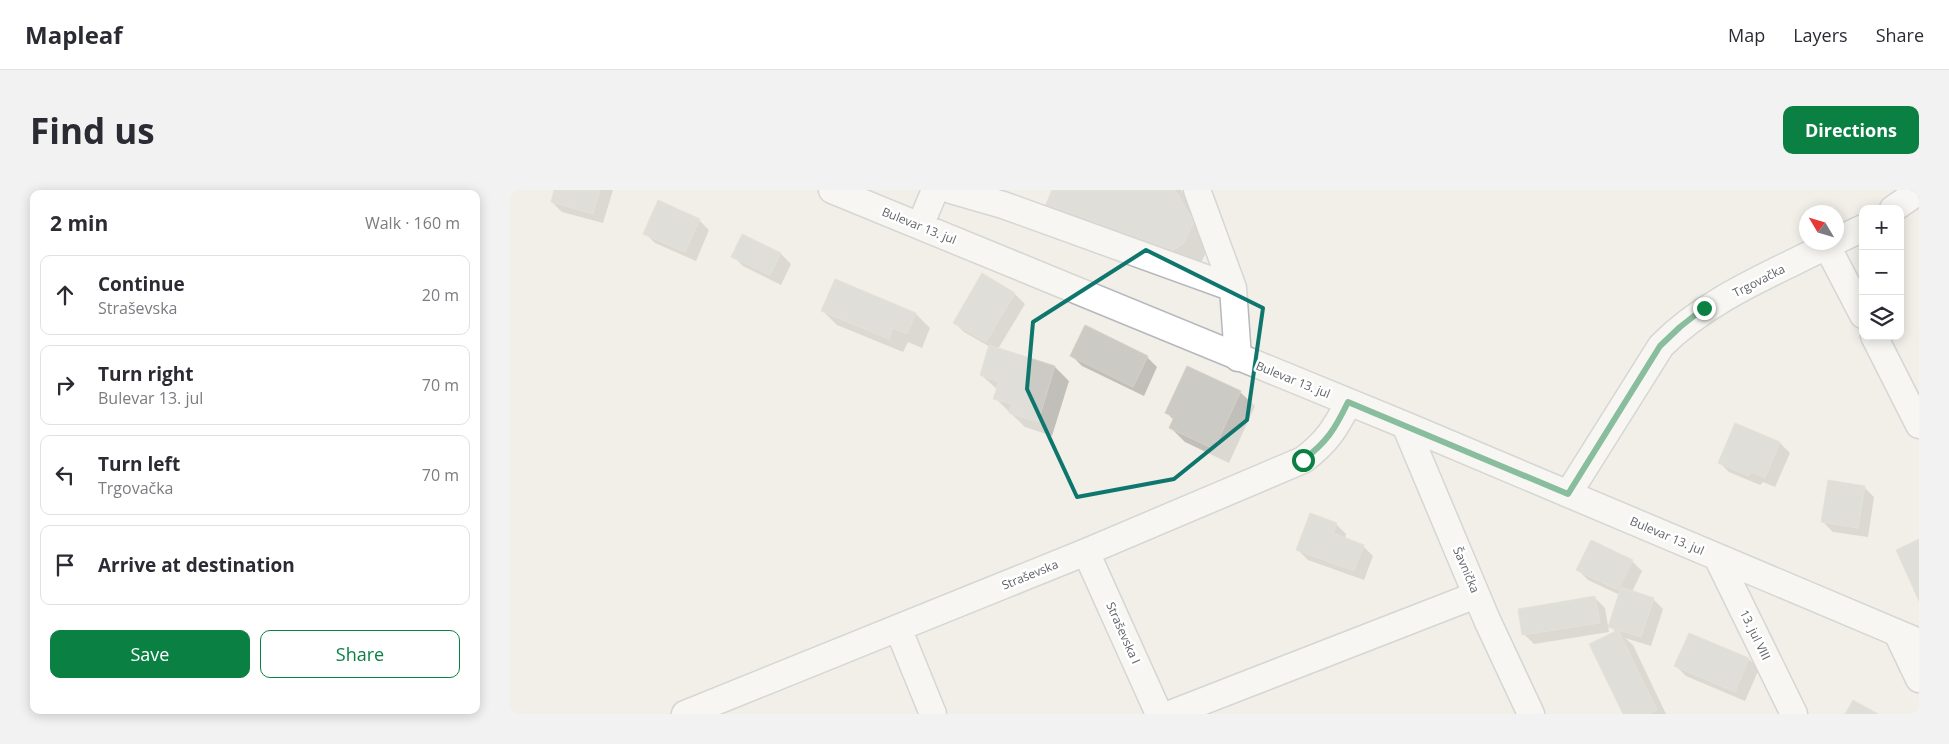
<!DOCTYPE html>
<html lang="en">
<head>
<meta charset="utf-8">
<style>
  body { margin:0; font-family:"Open Sans",sans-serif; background:#f2f2f3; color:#2b2b33 }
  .controls { position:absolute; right:15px; top:15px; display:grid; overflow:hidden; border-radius:10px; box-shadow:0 2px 12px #0003 }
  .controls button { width:45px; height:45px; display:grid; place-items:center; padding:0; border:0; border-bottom:1px solid #e1e1e2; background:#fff; color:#2b2b33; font:25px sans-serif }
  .compass { position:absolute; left:1289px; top:15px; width:45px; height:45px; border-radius:50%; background:#fff; box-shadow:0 2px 12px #0003; rotate:308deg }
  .stop { position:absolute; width:15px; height:15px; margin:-11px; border:4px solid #0b8043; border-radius:50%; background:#fff }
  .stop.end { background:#0b8043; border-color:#fff; box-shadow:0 1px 5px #0008 }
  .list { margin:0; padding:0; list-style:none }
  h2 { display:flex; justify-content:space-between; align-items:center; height:65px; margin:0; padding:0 20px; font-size:21px }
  h2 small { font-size:16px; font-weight:400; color:#7c7c81 }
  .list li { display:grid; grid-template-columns:32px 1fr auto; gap:15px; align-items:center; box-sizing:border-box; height:80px; margin:0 10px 10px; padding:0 10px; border:1px solid #e1e1e2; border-radius:10px }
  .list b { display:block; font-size:19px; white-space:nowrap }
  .list p { margin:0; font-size:16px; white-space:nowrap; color:#7c7c81 }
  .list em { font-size:16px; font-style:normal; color:#7c7c81 }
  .actions { display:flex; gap:10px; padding:15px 20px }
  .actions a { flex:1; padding:11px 0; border:1px solid #0b8043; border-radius:10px; text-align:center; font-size:18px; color:#0b8043 }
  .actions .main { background:#0b8043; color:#fff }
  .icon { flex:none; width:28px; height:28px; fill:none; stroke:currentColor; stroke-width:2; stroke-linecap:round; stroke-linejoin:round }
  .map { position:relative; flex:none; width:1409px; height:524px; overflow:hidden; border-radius:10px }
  header { display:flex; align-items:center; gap:30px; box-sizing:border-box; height:70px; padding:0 25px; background:#fff; border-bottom:1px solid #e1e1e2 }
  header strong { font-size:24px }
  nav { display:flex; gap:28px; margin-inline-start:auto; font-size:18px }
  .intro { display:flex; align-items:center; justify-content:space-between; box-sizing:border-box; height:120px; padding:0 30px }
  h1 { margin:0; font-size:35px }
  .button { padding:12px 22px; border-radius:10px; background:#0b8043; color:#fff; font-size:18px; font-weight:700 }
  main { display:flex; gap:30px; padding:0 30px }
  aside { flex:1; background:#fff; border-radius:10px; box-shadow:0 2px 12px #0003 }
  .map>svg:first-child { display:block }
  .shadow { fill:#0003 }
  .building { fill:#cccac5; stroke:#d6d1c6 }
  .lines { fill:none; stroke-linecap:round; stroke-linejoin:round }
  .minor-casing { stroke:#b5b8bc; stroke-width:29 }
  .minor { stroke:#fff; stroke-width:26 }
  .route { stroke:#0b8043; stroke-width:6 }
  .marked { fill:none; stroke:#0f766e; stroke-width:4; stroke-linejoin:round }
  .labels { text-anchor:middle; stroke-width:5; stroke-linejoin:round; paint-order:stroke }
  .street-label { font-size:12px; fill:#5f6368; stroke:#fff }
</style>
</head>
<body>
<header>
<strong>Mapleaf</strong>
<nav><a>Map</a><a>Layers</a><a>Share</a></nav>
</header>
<div class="intro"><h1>Find us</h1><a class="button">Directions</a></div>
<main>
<aside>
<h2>2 min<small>Walk · 160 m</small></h2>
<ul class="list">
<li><svg class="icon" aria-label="ahead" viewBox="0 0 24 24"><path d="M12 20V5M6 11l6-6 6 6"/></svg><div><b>Continue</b><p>Straševska</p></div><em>20 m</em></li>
<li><svg class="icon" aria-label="right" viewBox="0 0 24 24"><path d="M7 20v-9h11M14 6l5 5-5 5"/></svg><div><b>Turn right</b><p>Bulevar 13. jul</p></div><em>70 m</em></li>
<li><svg class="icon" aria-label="left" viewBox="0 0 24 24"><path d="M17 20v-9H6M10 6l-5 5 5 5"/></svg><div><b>Turn left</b><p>Trgovačka</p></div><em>70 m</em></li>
<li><svg class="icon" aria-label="arrive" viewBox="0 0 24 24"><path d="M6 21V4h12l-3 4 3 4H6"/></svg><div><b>Arrive at destination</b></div></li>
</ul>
<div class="actions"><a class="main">Save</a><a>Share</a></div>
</aside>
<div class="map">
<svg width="1409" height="524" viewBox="0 0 1409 524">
  <rect width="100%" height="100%" fill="#f1efe8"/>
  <path class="shadow" d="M45,0h58l-10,33 -41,-11 -10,-10z
    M544,0h127l30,51 -9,20 -18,11 -94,-31z
    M189,30l10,10 -13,31 -41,-18 -10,-10z
    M271,64l10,10 -10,21 -38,-19 -10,-10z
    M325,91l81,33 14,14 -8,20 -14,-6 -5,10 -66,-27 -14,-14z
    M505,104l10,10 -27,45 57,18 14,14 -17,55 -27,-9 -30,-29 3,-8 -17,-15 9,-28 -26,-15 -10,-10z
    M576,137l61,30 10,10 -13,29 -62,-30 -10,-10z
    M730,202l15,14 -26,57 -44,-21 -14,-14 3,-8 -7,-7z
    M1225,234l45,19 10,10 -15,34 -12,-5 -3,3 -31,-13 -10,-10z
    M1354,297l10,10 -6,40 -35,-5 -11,-11z
    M826,334l10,10 -1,5 18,7 10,10 -9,24 -56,-20 -10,-10z
    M1122,371l10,10 -10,21 21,7 10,10 -12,37 -26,-8 8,7 33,69h-41l-34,-69 25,-13 -6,-6 10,-31 -32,-15 -10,-10z
    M1085,408l10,10 4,24 -75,12 -10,-10z
    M1180,444l59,25 10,10 -14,32 -59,-25 -10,-10z"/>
  <path class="building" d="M44,0h46l-7,24 -42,-12z
    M542,0h123l19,32 -10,21 -18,12 -83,-38 -12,7 -28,-13z
    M148,10l42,19 -15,33 -42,-18z
    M232,44l39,19 -11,22 -39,-18z
    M472,83l33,20 -29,49 -33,-19z
    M325,89l81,34 -9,21 -14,-6 -4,11 -68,-28z
    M575,135l63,31 -15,31 -63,-31z
    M479,155l66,21 -17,56 -29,-9 3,-9 -19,-5 6,-17 -19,-7z
    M677,176l54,25 -27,58 -45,-21 5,-11 -9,-4z
    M1225,233l45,19 -15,36 -13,-6 -3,4 -31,-13z
    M1318,290l37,6 -7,42 -37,-6z
    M800,323l27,10 -4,10 31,12 -10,26 -58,-21z
    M1409,349v62l-23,-51z
    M1081,350l42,20 -15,30 -42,-20z
    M1111,397l33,11 -13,39 -33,-10z
    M1085,406l5,27 -78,12 -4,-26z
    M1108,440l39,80 -8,4h-26l-34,-70z
    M1179,443l60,25 -14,34 -61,-26z
    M1343,510l25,14h-33z"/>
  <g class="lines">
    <g class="minor-casing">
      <path id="minor" d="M322,0l573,235 514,217
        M441,0l52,15 230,83
        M687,0l36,98 5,70
        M1383,19l26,-18
        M410,36l15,-36
        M1326,51l27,-13
        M1317,56l36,69
        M1364,146l45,89
        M895,235l82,195 44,94
        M1058,304l93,-148c47,-48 114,-73 173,-104
        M576,362l73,162
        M1207,367l77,157
        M388,438l35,86
        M1387,443l22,46
        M175,524l401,-162 217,-92c24,-18 32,-31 46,-58
        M660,524l306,-119"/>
    </g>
    <use href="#minor" class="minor"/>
  </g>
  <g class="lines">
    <path class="route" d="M793,270c24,-18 32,-31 45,-58l220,92 92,-148 20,-19 24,-19"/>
  </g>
  <path d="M0 0H1409V524H0ZM636,60l117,58 -16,112 -73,59 -97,18 -50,-108 6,-67z" fill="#f1efe8" fill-opacity=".55" fill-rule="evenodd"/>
  <path class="marked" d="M636,60l117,58 -16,112 -73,59 -97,18 -50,-108 6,-67z"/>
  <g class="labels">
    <g class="street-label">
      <text transform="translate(409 36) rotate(22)" y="4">Bulevar 13. jul</text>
      <text transform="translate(1249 91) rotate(-27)" y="4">Trgovačka</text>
      <text transform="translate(783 190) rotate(22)" y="4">Bulevar 13. jul</text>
      <text transform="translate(1157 346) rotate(23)" y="4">Bulevar 13. jul</text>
      <text transform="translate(956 380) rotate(67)" y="4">Šavnička</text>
      <text transform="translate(520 385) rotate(-22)" y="4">Straševska</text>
      <text transform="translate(613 443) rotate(66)" y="4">Straševska I</text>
      <text transform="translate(1245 445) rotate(64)" y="4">13. jul VIII</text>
    </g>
  </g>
</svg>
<div class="controls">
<button>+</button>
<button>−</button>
<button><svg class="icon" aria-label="layers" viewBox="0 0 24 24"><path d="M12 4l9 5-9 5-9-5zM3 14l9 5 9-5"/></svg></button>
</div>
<svg class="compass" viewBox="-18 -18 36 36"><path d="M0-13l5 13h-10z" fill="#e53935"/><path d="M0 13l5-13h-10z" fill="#7c7c81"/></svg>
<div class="stop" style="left:793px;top:270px"></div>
<div class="stop end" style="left:1194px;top:118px"></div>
</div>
</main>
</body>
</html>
